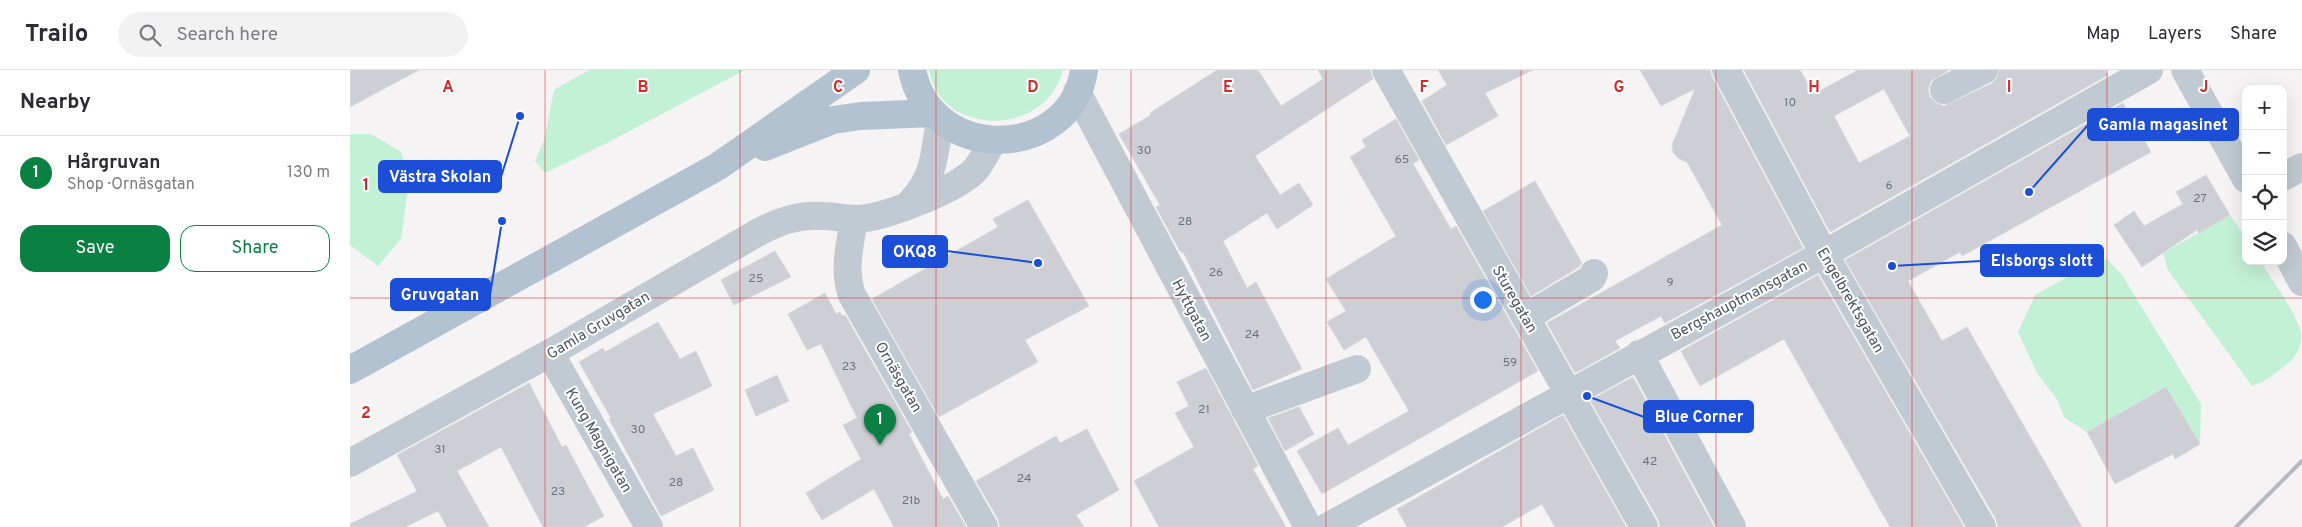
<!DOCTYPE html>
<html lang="en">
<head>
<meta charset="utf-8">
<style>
  body { margin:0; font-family:Overpass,sans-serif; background:#f2f2f3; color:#2b2b33 }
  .controls { position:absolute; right:15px; top:15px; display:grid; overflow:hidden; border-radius:10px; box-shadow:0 5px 20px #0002 }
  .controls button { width:45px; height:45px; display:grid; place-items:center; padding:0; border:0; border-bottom:1px solid #e1e1e2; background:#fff; color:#2b2b33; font:25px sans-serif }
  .you { position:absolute; left:1132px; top:229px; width:18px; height:18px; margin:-12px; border:4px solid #fff; border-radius:50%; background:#1a73e8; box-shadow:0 0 0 8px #1a73e833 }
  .badge { display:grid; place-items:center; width:32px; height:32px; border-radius:50%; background:#0b8043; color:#fff; font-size:16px; font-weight:700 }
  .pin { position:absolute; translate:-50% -41px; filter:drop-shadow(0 1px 2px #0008) }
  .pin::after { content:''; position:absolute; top:26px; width:18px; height:15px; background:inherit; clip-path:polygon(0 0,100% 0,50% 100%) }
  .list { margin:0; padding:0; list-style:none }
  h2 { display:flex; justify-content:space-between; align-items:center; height:65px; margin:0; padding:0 20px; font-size:21px }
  h2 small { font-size:16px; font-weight:400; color:#7c7c81 }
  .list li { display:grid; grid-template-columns:32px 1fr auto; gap:15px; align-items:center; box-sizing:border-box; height:75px; padding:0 20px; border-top:1px solid #e1e1e2 }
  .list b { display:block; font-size:19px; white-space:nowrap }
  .list p { margin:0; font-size:16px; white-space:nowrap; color:#7c7c81 }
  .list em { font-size:16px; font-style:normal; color:#7c7c81 }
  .actions { display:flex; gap:10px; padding:15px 20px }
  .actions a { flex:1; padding:11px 0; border:1px solid #0b8043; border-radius:15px; text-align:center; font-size:18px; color:#0b8043 }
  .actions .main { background:#0b8043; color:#fff }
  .icon { flex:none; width:28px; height:28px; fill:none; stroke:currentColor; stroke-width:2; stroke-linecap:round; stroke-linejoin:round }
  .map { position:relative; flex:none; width:1952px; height:457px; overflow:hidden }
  header { display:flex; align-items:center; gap:30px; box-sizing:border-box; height:70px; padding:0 25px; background:#fff; border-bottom:1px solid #e1e1e2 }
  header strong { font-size:24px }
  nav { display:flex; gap:28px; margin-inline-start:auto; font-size:18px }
  .search { width:350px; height:45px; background:#f2f2f3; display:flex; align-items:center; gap:12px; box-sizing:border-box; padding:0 18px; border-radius:28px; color:#7c7c81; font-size:19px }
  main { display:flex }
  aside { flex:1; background:#fff }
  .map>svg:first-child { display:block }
  .green { fill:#c3f1d5 }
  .building { fill:#cdcfd5; stroke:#d7d9de; fill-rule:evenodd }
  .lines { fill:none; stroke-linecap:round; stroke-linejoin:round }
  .minor { stroke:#c1cad2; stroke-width:28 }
  .major { stroke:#b3c2d1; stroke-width:28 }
  .rail { stroke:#b5b8bd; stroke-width:4 }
  .grid { fill:none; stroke:#d62828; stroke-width:1; stroke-opacity:0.55 }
  .labels { text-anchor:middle; stroke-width:4; stroke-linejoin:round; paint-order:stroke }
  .number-label { font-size:12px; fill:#6b747e }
  .street-label { font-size:15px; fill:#4a5661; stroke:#fff }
  .grid-label { font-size:16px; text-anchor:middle; font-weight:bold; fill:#d62828; stroke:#fff; stroke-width:4; stroke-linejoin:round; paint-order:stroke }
  .leader { fill:none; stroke:#1d4ed8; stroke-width:2 }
  .callout-dot { fill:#1d4ed8; stroke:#fff; stroke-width:2 }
  .callout { fill:#1d4ed8; stroke:#1d4ed8; stroke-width:2 }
  .callout-label { font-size:16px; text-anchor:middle; font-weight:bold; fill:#fff }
</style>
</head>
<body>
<header>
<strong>Trailo</strong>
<div class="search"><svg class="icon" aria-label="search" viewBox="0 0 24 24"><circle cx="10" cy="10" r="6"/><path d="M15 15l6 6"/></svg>Search here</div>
<nav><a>Map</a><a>Layers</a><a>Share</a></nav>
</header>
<main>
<aside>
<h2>Nearby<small></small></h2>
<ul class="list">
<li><span class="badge">1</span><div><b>Hårgruvan</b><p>Shop · Ornäsgatan</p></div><em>130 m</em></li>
</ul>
<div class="actions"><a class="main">Save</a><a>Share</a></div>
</aside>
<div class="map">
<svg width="1952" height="457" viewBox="0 0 1952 457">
  <rect width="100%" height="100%" fill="#f5f3f3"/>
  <path class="green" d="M239,0h156l-138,73 -62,30 -10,-12 9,-21 10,-50z
    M579,0h134c-17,68 -123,67 -134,0z
    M0,64h21l30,18 8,27 -8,60 -23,27 -28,-21z
    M1880,145l16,23v23h14c10,16 41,58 41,75 1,14 -9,25 -19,32 -10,8 -18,14 -30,18l-84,-116 -5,-17z
    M1757,189l15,16 79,129 -1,40 -34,-56 -79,44 -23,-15 -6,-16 -21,-28 -19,-41 17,-37 58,-32z"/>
  <path class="building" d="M0,0h69l-69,37z
    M867,0h41l23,36 42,-27 -5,-9h52l3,9 -118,77 25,39 19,-12 14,22 -36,24 -10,-16 -44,28 24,47 9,-6 46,87 -49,21 -70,-138 -2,1 -25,-46 4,-2 -41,-71 32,-19 -1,-2z
    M1088,0h95l-48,23 13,23 -52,29 -24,-44 25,-16z
    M1290,0h70l2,7 91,171 -138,75 -4,-7 -46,25 5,7 -45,25 -28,-50 175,-98 -35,-63 -9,-4 -5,-6 -1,-7 23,-56 -34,17z
    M1394,0h56l14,24 44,-24h91l-18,11 -3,8 2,8 6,6 8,3 47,-22 6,-6 2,-8h106l3,5 -278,157zM1534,19l26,47 -51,27 -25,-47z
    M1773,33l28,49 -189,104 -2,-4 -52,29 34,60 25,-14 115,200h-84l-2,-8 -151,-259z
    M1046,49l23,41 -6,4 38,65 5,-3 82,145 -216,123 -25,-43 41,-23 10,17 61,-34 -43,-74 -22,13 -17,-28 19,-11 -20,-32 70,-43 -46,-79 16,-10 -4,-7z
    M1856,105l24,40 -31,18 -2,-3 -55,37 -28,-42 20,-14 10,15 39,-22 -7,-12z
    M1185,111l47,82 -3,4 -48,29 -48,-85z
    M678,130l61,106 -64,34 13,22 -99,55 -67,-118 126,-72 -5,-8z
    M425,181l16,26 -57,28 -13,-25z
    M1468,205l146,252h-74l-106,-188 -84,47 -19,-35z
    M475,223l11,21 4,-2 2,4 3,-1 67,117 -3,2 34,65 5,-3 18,31h-72l-20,-38 -52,31 -16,-27 55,-34 -18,-34 14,-7 -36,-74 -14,6 -19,-36z
    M308,252l22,37 16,-8 16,35 -59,28 23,42 17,-8 21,42 -53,26 -52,-97 2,-1 -32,-56 24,-14 2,4z
    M856,298l52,98 -5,3 33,58h-127l-25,-46 60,-34 -19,-34 14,-7 -12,-24z
    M427,305l12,26 -33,15 -11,-26z
    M1283,307l81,150h-54l-2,-8 -68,-119z
    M179,313l33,64 4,-2 38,71 -20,11h-41l-42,-80 -44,24 32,56h-42l-9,-16 -33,16h-55v-3l67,-33 -20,-36z
    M1816,317l34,57 -25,15 -2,-5 -58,30 -28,-52z
    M949,337l15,27 -29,17 -17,-33z
    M1213,345l63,112h-71l-13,-23 -40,23h-95l-10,-18z
    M737,359l32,61 -43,25 8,12h-84l-2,-8 -22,-38 80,-45 4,7z"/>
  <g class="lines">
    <path class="minor" d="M1036,0l258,457
      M1376,0l98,184 158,273
      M1835,0l61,109
      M1594,20l40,-20
      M727,22l231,435
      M1933,107l19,-10
      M560,133c26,-27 24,-49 30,-84
      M504,149c-4,25 -11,52 -2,76l132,232
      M1933,176l19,36
      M1176,247l66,-39 2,-5
      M200,283l99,174
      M1289,284l93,173
      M895,340l112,-41
      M0,393l200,-110 207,-120c21,-11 41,-19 66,-17 11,0 22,3 34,3 27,-1 99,-29 118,-49 7,-8 12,-20 18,-29
      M977,457l497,-273 325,-184"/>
    <path class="major" d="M562,0c19,95 159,91 172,0
      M415,77l68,-27 28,-4 73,-3
      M0,300l367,-203 139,-97"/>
    <path class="rail" d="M1886,457l66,-66"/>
  </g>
  <path class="grid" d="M195,0v457M390,0v457M586,0v457M781,0v457M976,0v457M1171,0v457M1366,0v457M1562,0v457M1757,0v457M0,228h1952"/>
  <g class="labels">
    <g class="number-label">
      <text x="1440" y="36">10</text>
      <text x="794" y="84">30</text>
      <text x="1052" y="93">65</text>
      <text x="1539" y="119">6</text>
      <text x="1850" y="132">27</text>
      <text x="835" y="155">28</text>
      <text x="866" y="206">26</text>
      <text x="406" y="212">25</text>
      <text x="1320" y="216">9</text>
      <text x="902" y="268">24</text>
      <text x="1160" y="296">59</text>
      <text x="499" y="300">23</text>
      <text x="854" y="343">21</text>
      <text x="288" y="363">30</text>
      <text x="90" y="383">31</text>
      <text x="1300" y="395">42</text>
      <text x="674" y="412">24</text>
      <text x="326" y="416">28</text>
      <text x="208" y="425">23</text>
      <text x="561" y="434">21b</text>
    </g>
    <g class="street-label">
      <text transform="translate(1165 229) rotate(60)" y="5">Sturegatan</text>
      <text transform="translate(1389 230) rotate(-28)" y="5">Bergshauptmansgatan</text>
      <text transform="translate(1501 230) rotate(60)" y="5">Engelbrektsgatan</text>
      <text transform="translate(842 240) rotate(62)" y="5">Hyttgatan</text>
      <text transform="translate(248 255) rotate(-31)" y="5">Gamla Gruvgatan</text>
      <text transform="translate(549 307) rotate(60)" y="5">Ornäsgatan</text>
      <text transform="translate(249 370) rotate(60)" y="5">Kung Magnigatan</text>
    </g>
  </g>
  <g class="grid-label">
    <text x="98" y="22">A</text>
    <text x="293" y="22">B</text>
    <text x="488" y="22">C</text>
    <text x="683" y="22">D</text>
    <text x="878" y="22">E</text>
    <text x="1074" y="22">F</text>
    <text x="1269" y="22">G</text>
    <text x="1464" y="22">H</text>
    <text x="1659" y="22">I</text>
    <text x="1854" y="22">J</text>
    <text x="16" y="120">1</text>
    <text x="16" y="348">2</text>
  </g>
  <path class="leader" d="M1679 122L1738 55M170 46L151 107M688 193L597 181M1542 196L1631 191M152 151L140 225M1237 326L1294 347"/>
  <g class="callout-dot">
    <circle cx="1679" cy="122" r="5"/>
    <circle cx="170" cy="46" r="5"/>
    <circle cx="688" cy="193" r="5"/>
    <circle cx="1542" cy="196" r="5"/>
    <circle cx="152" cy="151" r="5"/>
    <circle cx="1237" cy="326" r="5"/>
  </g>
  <g class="callout">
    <rect x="1738" y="39" width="150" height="31" rx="5"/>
    <rect x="29" y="91" width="122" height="31" rx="5"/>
    <rect x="533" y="166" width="64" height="31" rx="5"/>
    <rect x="1631" y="175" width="122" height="31" rx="5"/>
    <rect x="41" y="209" width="99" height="31" rx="5"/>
    <rect x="1294" y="331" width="109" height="31" rx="5"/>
  </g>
  <g class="callout-label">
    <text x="1813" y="60">Gamla magasinet</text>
    <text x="90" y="112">Västra Skolan</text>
    <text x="565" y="187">OKQ8</text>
    <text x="1692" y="196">Elsborgs slott</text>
    <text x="90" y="230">Gruvgatan</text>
    <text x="1349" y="352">Blue Corner</text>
  </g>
</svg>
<div class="controls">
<button>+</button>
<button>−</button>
<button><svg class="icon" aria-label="locate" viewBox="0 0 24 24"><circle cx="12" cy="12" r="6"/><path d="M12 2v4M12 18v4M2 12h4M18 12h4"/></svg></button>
<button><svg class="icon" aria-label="layers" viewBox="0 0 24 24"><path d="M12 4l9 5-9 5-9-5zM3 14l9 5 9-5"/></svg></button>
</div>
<div class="you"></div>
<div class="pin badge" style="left:530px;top:375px">1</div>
</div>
</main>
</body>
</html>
